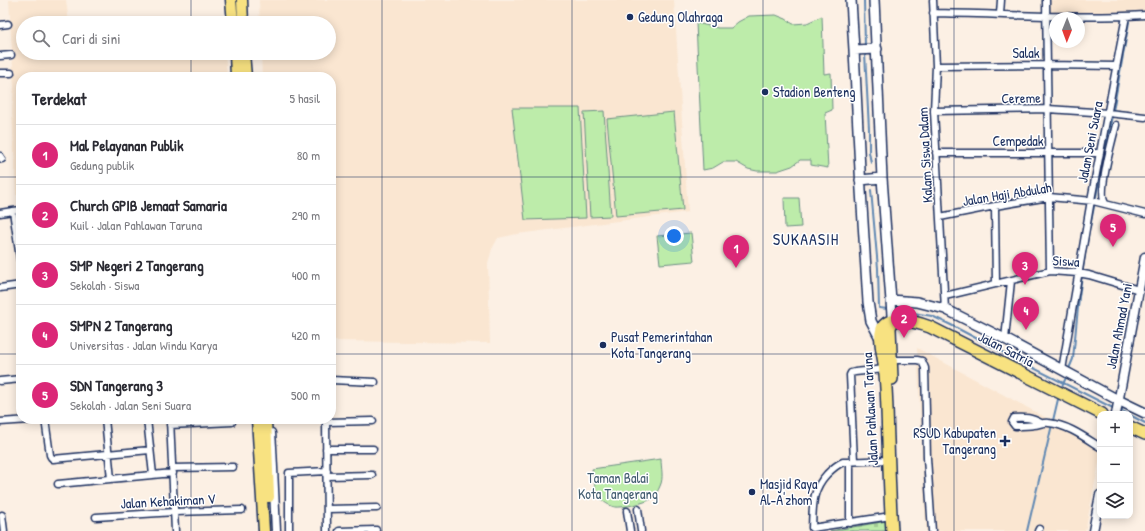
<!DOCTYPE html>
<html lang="id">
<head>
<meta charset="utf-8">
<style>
  body { margin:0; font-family:"Patrick Hand",sans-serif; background:#f7f7f7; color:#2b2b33 }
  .controls { position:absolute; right:12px; bottom:12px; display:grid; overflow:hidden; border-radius:8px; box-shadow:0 2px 10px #0003 }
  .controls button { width:36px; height:36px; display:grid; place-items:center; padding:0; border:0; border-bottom:1px solid #e1e1e2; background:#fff; color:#2b2b33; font:20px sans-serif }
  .compass { position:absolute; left:1049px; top:12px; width:36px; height:36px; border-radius:50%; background:#fff; box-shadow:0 2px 10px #0003; rotate:181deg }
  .you { position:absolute; left:674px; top:236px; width:14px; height:14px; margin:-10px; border:3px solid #fff; border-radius:50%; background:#1a73e8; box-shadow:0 0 0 6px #1a73e833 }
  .badge { display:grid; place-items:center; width:26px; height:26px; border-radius:50%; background:#db2777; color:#fff; font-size:13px; font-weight:700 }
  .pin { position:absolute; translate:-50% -33px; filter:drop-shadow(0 1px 2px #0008) }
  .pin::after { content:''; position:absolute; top:21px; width:14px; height:12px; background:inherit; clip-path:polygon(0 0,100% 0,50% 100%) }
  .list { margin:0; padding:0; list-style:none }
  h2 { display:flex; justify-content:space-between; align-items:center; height:52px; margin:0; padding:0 16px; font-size:17px }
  h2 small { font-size:13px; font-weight:400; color:#7c7c81 }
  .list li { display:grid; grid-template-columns:26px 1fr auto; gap:12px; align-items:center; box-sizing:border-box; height:60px; padding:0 16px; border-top:1px solid #e1e1e2 }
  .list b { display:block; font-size:15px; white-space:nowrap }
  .list p { margin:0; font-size:13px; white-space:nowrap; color:#7c7c81 }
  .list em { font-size:13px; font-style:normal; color:#7c7c81 }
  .icon { flex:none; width:22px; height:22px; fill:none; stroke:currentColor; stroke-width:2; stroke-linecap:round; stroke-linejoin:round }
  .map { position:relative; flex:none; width:1145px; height:531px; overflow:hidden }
  .search { position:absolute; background:#fff; box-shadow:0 2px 10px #0003; left:16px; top:16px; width:320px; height:44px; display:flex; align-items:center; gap:10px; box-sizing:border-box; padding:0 14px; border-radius:22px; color:#7c7c81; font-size:15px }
  .panel { position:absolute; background:#fff; box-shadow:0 2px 10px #0003; left:16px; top:72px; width:320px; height:352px; border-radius:16px }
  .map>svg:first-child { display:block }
  .built { fill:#fae6d1 }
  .green { fill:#bdecaa; stroke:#6c8e84 }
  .cemetery { fill:url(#cemetery-stones); stroke:#6c8e84 }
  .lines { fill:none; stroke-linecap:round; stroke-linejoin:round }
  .stream { stroke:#6088b3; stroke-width:2 }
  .minor-casing { stroke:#1b2f5e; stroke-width:9 }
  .tertiary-casing { stroke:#1b2f5e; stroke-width:11 }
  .secondary-casing { stroke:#1b2f5e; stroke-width:12 }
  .primary-casing { stroke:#1b2f5e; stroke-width:13 }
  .trunk-casing { stroke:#1b2f5e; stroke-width:14 }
  .minor { stroke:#fff; stroke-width:6 }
  .tertiary { stroke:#fff; stroke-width:8 }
  .secondary { stroke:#fff; stroke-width:9 }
  .primary { stroke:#f8e281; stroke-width:10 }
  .trunk { stroke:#f8e281; stroke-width:11 }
  .grid { fill:none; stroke:#1b2f5e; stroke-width:1; stroke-opacity:0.55 }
  .poi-dot { fill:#1b2f5e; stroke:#fff; stroke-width:1.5 }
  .labels { text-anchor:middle; stroke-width:3; stroke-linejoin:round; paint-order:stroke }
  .poi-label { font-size:14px; fill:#1b2f5e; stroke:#fff; text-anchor:start }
  .street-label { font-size:14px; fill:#1b2f5e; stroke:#fff }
  .park-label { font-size:14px; fill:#445e71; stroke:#fff }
  .quarter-label { font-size:16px; letter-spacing:1px; fill:#1b2f5e; stroke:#fff }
</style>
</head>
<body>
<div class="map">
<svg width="1145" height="531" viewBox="0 0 1145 531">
  <defs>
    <pattern id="cemetery-stones" width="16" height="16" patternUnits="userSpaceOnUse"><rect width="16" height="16" fill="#bdecaa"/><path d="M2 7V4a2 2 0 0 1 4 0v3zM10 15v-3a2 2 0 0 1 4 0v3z" fill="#a2cb95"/></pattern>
  </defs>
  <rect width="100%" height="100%" fill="#fcf0e4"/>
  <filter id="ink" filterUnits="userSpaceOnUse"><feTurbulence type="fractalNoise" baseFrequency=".025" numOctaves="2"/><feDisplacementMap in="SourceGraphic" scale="8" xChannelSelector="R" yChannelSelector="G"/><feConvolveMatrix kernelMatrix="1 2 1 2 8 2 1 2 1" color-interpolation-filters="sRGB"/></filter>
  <g filter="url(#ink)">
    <path class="built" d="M9,0h57l3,23h-46v30h202l2,24h-206v117l-5,1 -4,-85 2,-23z
      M259,0h415l14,212 -171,22 -19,4 -6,11 -4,14 2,80 -159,-2v-264h-69l-1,-24h68v-30h-69z
      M1048,0h97v13l-97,-1z
      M917,348l137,74 46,27v9l-15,73h-159z"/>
    <path class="green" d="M776,15l10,4 7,5 14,-1 15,-7 2,58 7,-1 1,37 -7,3 3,55 -17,-3v-5h-11l-8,6 -15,5h-20l-9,-2 -12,-7h-13l-10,6 -10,2 -7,-147 22,5h13l7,-6 11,-6z
      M512,108h68l6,110 -61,2z
      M604,111l7,105 -21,1 -6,-105z
      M674,112l9,98 -67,6 -9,-97z
      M784,198h15l2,29 -16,1z
      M691,233l3,28 -34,3 -3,-28z
      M661,459c0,9 3,19 -1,27 -2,5 -5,10 -9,13 -6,4 -28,9 -36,8 -5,-1 -12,-5 -15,-9 -6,-7 -6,-20 -8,-29z"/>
    <path class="cemetery" d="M887,521v10h-57z"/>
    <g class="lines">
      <path class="stream" d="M864,0l1,46
        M865,53l4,76v23l2,11
        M871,190l7,78 1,40 9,1
        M895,310l37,6 19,9 55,29 109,55
        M1068,371l5,-12 6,-62 7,-50 27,-136 16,-89
        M1061,389l6,-14
        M1120,410l8,4
        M1130,415l15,8
        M1027,531l32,-136"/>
      <g class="minor-casing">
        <path id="minor" d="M933,0l3,66 -2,45 11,198
          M1046,0l4,271
          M933,13c70,1 142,6 212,2
          M1000,14l1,-14
          M0,25l8,-1
          M0,56l11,-1
          M936,66l111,-1 69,1
          M0,73h11
          M934,111l114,-2 60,4 37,4
          M936,153h164
          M0,156l2,3
          M1105,203c-7,-10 7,-63 11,-78
          M995,206l1,78
          M13,211l8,-1
          M0,213l13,-2 8,54
          M940,217l55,-11 54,-9 44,4 52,13
          M0,288l21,-3
          M945,296l105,-25 28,2 11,2 50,15
          M1005,339l6,-58
          M892,360h25l5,1 3,7 2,90 5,73
          M1062,370l29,-170 35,-184
          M331,380l44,2
          M0,381l21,-2
          M45,419l5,36 1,2 2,2 97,-9
          M105,419l6,60
          M147,419l6,56
          M170,419l5,112
          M326,419l1,112
          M0,422l45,-3
          M326,422l47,-1
          M1041,423c-10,-5 -15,-6 -27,-5l-2,4 3,4c6,0 13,0 19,-1 5,0 9,-3 15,-2 19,2 35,14 51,24
          M170,425l62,-3
          M326,449h47
          M889,460l-46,2c-7,3 -11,7 -16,12 -16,17 -14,33 -15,54l79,-12
          M854,461l-4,-86 1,-2 4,-1 30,-3
          M172,468l61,-1
          M327,476l45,-1
          M58,484l115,-11
          M327,509l50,-1
          M638,509l3,22
          M627,511l3,20
          M2,515l2,16
          M96,517l79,-5 67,-2
          M850,523v-61
          M289,531v-58l38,-2
          M339,531l37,-1
          M1038,531l1,-2"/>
      </g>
      <g class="tertiary-casing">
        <path id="tertiary" d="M1116,414l29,-157
          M271,433l1,14 4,84
          M1093,531l7,-36"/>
      </g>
      <g class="secondary-casing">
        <path id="secondary" d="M851,0l3,50 7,140 7,112 3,19 9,17
          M874,0l8,178 10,137 2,6
          M854,50l23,-1
          M860,180l22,-2
          M891,300l26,2 28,7 60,30 113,61 27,13"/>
      </g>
      <g class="primary-casing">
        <path id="primary" d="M231,0l2,23
          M242,0l1,23
          M235,53l1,24
          M244,53l2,24
          M257,419l7,112
          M266,419l3,78"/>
      </g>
      <g class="trunk-casing">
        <path id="trunk" d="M892,379l-2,-51 1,-3 3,-4
          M1130,427l15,7
          M892,531c-2,-30 -3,-61 -4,-91 -1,-26 -1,-51 -4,-76 -1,-10 -7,-31 0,-39 9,-10 35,-2 46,2l172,87"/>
      </g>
      <use href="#minor" class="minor"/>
      <use href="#tertiary" class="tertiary"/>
      <use href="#secondary" class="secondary"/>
      <use href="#primary" class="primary"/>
      <use href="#trunk" class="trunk"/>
    </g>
  </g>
  <path class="grid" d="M191,0v23M382,0v531M572,0v531M763,0v531M954,0v531M191,53v24M0,177h21M331,177h814M0,354h21M331,354h814M191,419v112"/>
  <g class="poi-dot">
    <circle cx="630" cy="17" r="4"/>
    <circle cx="765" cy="92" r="4"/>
    <circle cx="603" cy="345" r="4"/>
    <path d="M1003 435h4v4h4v4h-4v4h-4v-4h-4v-4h4z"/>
    <circle cx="752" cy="492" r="4"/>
  </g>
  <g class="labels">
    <g class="poi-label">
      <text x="638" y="22">Gedung Olahraga</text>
      <text x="773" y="97">Stadion Benteng</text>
      <text x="611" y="342">Pusat Pemerintahan<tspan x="611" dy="16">Kota Tangerang</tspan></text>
      <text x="996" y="438" text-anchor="end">RSUD Kabupaten<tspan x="996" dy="16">Tangerang</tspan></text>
      <text x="760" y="489">Masjid Raya<tspan x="760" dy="16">Al-A'zhom</tspan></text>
    </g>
    <g class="street-label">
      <text x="1026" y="58">Salak</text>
      <text transform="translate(1021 98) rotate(-1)" y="5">Cereme</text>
      <text x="1018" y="146">Cempedak</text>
      <text transform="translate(1090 142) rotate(-79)" y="5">Jalan Seni Suara</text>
      <text transform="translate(925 155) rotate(-93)" y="5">Kalam Siswa Dalam</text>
      <text transform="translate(1007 194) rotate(-9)" y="5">Jalan Haji Abdulah</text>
      <text transform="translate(1066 261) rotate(3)" y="5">Siswa</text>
      <text transform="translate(1119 326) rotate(-79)" y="5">Jalan Ahmad Yani</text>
      <text transform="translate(1006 349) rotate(27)" y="5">Jalan Satria</text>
      <text transform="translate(870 409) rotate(-93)" y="5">Jalan Pahlawan Taruna</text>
      <text transform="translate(168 501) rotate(-3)" y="5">Jalan Kehakiman V</text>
    </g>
    <g class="park-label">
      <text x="618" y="483">Taman Balai<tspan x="618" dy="16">Kota Tangerang</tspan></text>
    </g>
    <g class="quarter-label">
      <text x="806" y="245">SUKAASIH</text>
    </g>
  </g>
</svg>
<div class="controls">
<button>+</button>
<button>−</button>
<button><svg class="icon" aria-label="layers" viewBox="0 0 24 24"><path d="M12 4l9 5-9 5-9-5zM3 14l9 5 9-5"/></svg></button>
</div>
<svg class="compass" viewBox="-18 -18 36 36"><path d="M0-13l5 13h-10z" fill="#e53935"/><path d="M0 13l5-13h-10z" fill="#7c7c81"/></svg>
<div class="you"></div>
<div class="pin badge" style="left:736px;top:268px">1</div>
<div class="pin badge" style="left:904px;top:338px">2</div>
<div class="pin badge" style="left:1025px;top:285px">3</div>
<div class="pin badge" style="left:1026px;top:330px">4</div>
<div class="pin badge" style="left:1113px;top:247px">5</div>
<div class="search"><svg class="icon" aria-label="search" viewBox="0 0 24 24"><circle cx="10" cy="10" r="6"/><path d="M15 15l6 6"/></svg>Cari di sini</div>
<section class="panel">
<h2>Terdekat<small>5 hasil</small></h2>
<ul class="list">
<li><span class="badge">1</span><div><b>Mal Pelayanan Publik</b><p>Gedung publik</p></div><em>80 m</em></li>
<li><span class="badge">2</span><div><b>Church GPIB Jemaat Samaria</b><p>Kuil · Jalan Pahlawan Taruna</p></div><em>290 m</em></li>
<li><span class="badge">3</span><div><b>SMP Negeri 2 Tangerang</b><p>Sekolah · Siswa</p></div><em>400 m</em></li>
<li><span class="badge">4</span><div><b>SMPN 2 Tangerang</b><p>Universitas · Jalan Windu Karya</p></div><em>420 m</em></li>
<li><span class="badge">5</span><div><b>SDN Tangerang 3</b><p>Sekolah · Jalan Seni Suara</p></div><em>500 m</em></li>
</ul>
</section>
</div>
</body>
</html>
